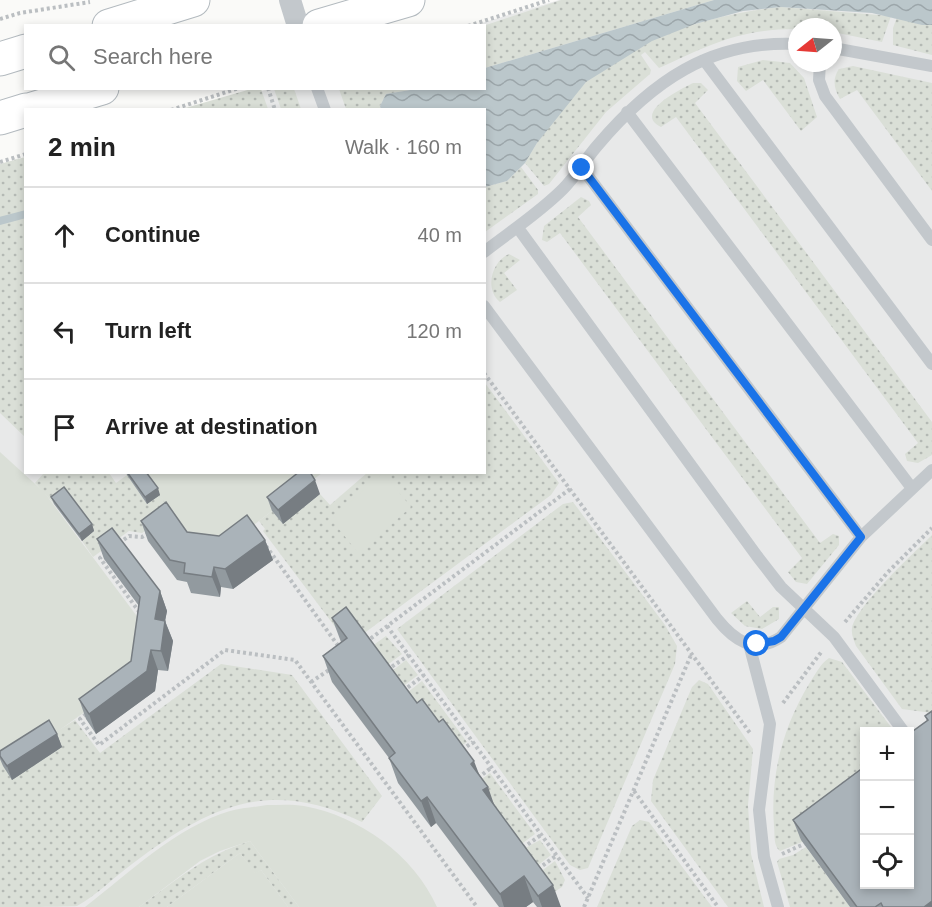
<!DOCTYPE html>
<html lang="en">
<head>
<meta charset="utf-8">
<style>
  body { margin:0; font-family:Helvetica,sans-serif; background:#f2f2f2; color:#222 }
  .controls { position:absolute; right:18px; bottom:18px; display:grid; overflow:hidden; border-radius:0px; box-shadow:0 3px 9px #0003 }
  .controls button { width:54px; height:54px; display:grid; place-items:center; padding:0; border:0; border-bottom:2px solid #e0e0e0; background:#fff; color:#222; font:30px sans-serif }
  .compass { position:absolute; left:788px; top:18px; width:54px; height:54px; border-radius:50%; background:#fff; box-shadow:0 3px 9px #0003; rotate:253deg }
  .stop { position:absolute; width:18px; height:18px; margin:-14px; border:4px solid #1a73e8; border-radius:50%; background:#fff }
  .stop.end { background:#1a73e8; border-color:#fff; box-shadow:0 2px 6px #0008 }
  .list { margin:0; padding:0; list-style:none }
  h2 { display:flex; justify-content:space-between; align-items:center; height:78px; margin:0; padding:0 24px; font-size:26px }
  h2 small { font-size:20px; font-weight:400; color:#767676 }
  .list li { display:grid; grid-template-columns:39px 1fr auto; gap:18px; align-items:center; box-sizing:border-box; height:96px; padding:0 24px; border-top:2px solid #e0e0e0 }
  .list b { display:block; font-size:22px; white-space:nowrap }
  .list em { font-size:20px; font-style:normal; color:#767676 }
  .icon { flex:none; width:33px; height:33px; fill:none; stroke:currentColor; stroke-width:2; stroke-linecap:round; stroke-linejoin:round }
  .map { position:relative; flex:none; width:932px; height:907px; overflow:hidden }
  .search { position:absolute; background:#fff; box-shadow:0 3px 9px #0003; left:24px; top:24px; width:462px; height:66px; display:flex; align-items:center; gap:15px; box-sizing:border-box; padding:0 21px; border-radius:0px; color:#767676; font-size:22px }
  .panel { position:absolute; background:#fff; box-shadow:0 3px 9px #0003; left:24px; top:108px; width:462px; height:366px; border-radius:0px }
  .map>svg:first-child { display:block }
  .built { fill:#e8e9e9; fill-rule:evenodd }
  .grass { fill:url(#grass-dots) }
  .pitch { fill:#dadfd7 }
  .water { fill:url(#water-waves) }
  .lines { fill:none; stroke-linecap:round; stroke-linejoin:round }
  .stream { stroke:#bbc7cb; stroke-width:8 }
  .secondary-casing { stroke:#b3babf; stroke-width:35 }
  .path { stroke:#bbbfc2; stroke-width:4; stroke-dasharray:3 3; stroke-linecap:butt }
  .lane { stroke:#c3c8cc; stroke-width:12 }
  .street { stroke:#c3c8cc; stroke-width:22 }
  .secondary { stroke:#fff; stroke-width:33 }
  .wall { fill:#929a9f }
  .shaded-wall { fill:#777d82 }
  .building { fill:#aab3b9; stroke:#777d82; stroke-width:1.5 }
  .route { stroke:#1a73e8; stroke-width:8 }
</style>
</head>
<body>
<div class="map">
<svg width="932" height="907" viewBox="0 0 932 907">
  <defs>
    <pattern id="grass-dots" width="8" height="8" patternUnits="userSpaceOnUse" patternTransform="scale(1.5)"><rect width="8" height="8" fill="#dadfd7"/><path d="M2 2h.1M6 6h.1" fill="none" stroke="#b4b9b4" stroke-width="1.8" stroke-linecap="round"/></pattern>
    <pattern id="water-waves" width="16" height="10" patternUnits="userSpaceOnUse" patternTransform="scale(1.5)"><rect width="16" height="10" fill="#bbc7cb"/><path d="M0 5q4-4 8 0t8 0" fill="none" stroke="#9ca6aa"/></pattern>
  </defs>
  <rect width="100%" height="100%" fill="#fafaf8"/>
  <path class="built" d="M559,0h373v907h-932v-736l25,-8 1,309h458v-362l-283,-1 68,-20 215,-1v-62l-9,-1zM797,27h36v36h-36zM864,732h46v152h-46z"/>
  <path class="grass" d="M561,0h153l-229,68 -2,-42z
    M781,7l110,9 -9,26 -49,-10v-5h-36v2c-58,0 -87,16 -138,39l-14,-16 -4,3 10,15 -1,4 -44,38 -57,72 -5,2 -19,-23c16,-28 37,-59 61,-81 50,-45 128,-68 195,-75z
    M897,17l25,8h10v30l-39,-10v-17z
    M763,60l27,3 14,15 13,39 -16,14 -38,-51 -17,11 -9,-10 1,-14z
    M853,66l79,17v108l-75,-101 -17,9c-6,-10 -8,-20 -1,-30z
    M693,83h8l7,7 -13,13 237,319v33l-14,8 -11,-2 -2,-7 13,-11 -242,-326 -15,10c-29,-14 20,-38 32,-44z
    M251,89h10l7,20h-86z
    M274,89h20l7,20h-20z
    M339,89h77l-30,5 -6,12 1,4 -35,-1z
    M25,157h1l-1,280 -25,-24v-249z
    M521,167l17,23v4l-53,38v-45l22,-6z
    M581,197l8,4 2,4 -13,12 242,326 13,-9 6,2v9l-32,39 -11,-2 -8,-10 14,-14 -242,-325 -13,9 -5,-2 2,-14z
    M509,254l11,6 -16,13 13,17 -17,12c-16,-13 -8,-41 9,-48z
    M485,383l74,100 -8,12 -192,142 -14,3 -82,-109 2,-2 -6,-8 13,-10 11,12 37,-29 10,11 37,-32 117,-1z
    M44,473h65l7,10 11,-8 20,29 13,-9 12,16 -30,22 -13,-2 -36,26 -11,-16 12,-10 -40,-27 -19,-21z
    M573,502l92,123 12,21 -2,18 -87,204 -8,2 -10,-5 -173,-236 166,-125z
    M932,535v178l-30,-4 -46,-63c-2,-6 -5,-11 -4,-18 5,-23 62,-75 80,-93z
    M747,601l13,16 13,-10h6v12l-17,10 -17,-3 -14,-13z
    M386,636l16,18 -20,15 -14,-20z
    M829,658l13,4 52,69 -30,1v61l-62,49 -22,9c-7,-5 -5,-17 -6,-25 -4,-51 9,-99 35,-142 6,-9 11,-20 20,-26z
    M406,660l12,15 -20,15 -11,-15z
    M221,664l71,11 90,121 -20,26c-93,-45 -153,-16 -230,42 -18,13 -36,32 -55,42 -9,1 -63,1 -77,1v-140l75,-47 25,33z
    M699,680l9,4 45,65 -5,56 3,49 13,53h-36l-77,-106 2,-21 39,-93z
    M422,681l45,61 -11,8 -53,-54z
    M490,773l45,61 -19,14 -37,-67z
    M640,820l9,2 63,85h-115l35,-81z
    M540,840l11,15 -19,15 -14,-18z
    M250,841l49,66h-11l-27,-37 -6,4 -15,-21 -73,54h-28c39,-28 64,-51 111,-66z
    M806,847l44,60h-60l-13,-45 2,-3 14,-4z
    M555,861l10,19 -3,7 -11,7 -15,-19z"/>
  <path class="pitch" d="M0,452l44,40 95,127 -7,59 -78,56 -54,33z
    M143,473h179l-100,76 -25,-4z
    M383,473l28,34 -53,46 -27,-34z
    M267,805c12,0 25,-1 37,1 55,10 110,49 133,101h-138l-49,-66 -30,10 -20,10 -61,46h-54c44,-34 91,-80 145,-96 12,-3 25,-4 37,-6z
    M240,853l15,20 6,-3 27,37h-121z"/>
  <path class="water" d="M714,0h218v25h-10l-50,-12 -91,-6 -38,4 -48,13 -43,17 -66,41 -49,61 -12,20 -18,18 -22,6 -1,-77h-103l-1,-4 6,-12 30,-5 68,-1 1,-20z"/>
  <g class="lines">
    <path class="stream" d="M0,221l26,-7"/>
    <g class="secondary-casing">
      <path id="secondary" d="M109,26l84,-26
        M319,26l89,-26
        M0,59l26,-8
        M29,110l73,-22
        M0,118l26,-8"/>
    </g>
    <path class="path" d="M0,19l20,-6 70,-11
      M468,26l81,-26
      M268,88l7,22
      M171,110l68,-22
      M0,162l26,-8
      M484,373l266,360
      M119,543l10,-7 13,1 8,-5
      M266,546l73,101
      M106,553l-6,5 40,55
      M845,622l43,-50 44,-44
      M387,626l201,272
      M366,642l204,-153
      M387,670l22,-15
      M311,682l21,-14
      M403,691l21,-16
      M783,703l39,-52
      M86,714l-6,5 19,26 126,-95 70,10 182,247
      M462,750l11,-8
      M478,778l14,-11
      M634,791l84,116
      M523,848l18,-13
      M782,854l22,-10
      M538,869l19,-14
      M584,907l107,-252"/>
    <path class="lane" d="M833,48l99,18
      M704,60l228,304
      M820,63l-1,17 6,16 107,144
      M317,88l8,22
      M627,112l284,375
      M582,168l279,369
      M518,228l239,328 24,31 53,50 70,95
      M484,252c27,-21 55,-39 79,-63 13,-13 22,-29 34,-43 54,-64 113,-106 200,-102
      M484,306l233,313c17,21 37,36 64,18l80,-100 71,-67
      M749,644l21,80 -11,86 5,47 14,50"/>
    <path class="street" d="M290,0l8,26"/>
    <use href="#secondary" class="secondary"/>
  </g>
  <path class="wall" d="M126,472h20l14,23 -13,9 -20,-29z
    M320,494l-37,30 -11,-13 -5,-14z
    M51,497l41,27 2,7 -12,10 -28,-37z
    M141,521l46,11 32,4 46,4 8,20 -40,29 -12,-2 -1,10 -29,-4 -4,-11 -10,-2 -29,-39z
    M97,539l63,52 7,20 -2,10 8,20 -5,30 -10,-1 -3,21 -59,43 -10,-15 -7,-20 52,-38 8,-55 -35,-47z
    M332,618l85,85 63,74 15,29 66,101h-24l-4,-5 -7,5h-27l-63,-84 -5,4 -33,-44 -9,-25 -57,-76 -9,-26 18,-14z
    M932,711v196h-82l-49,-67 -8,-20 134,-99 -2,-5z
    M57,734l5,13 -50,33 -9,-14 -3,-7v-8z"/>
  <path class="shaded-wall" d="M315,480l5,14 -37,30 -5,-14z
    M158,488l2,7 -13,9 -2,-7z
    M92,524l2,7 -12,10 -3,-7z
    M265,540l8,20 -40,29 -8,-20z
    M214,567l7,20 -1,10 -8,-20z
    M160,591l7,20 -2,10 8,20 -5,30 -7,-20 -6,-32z
    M151,650l7,20 -3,21 -59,43 -7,-20z
    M57,734l5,13 -50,33 -5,-14z
    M474,761l10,26 -13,-23z
    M488,787l9,26 -14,-23z
    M427,797l9,26 -5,4 -10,-26z
    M524,876l9,26 -7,5h-22l-4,-13z
    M553,885l8,22h-19l-4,-11z
    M932,901v6h-8z"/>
  <path class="building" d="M127,472h19l12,16 -13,9z
    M299,472h11l5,8 -37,30 -11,-13z
    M64,487l28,37 -13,10 -28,-37z
    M166,502l21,30 32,4 28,-21 18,25 -40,29 -11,-2 -2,10 -28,-4 1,-10 -15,-3 -29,-39z
    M112,528l48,63 -5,28 10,2 -4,30 -10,-1 -4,21 -58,43 -10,-15 52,-38 9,-64 -43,-58z
    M346,607l71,96 5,-4 17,23 4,-3 31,42 -3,3 17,23 -5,3 70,95 -15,11 -14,-20 -24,18 -73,-97 -6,4 -32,-43 6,-5 -72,-97 24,-18 -15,-20z
    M932,711v190l-8,6h-41l-2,-4 -6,4h-18l-64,-87 71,-53v118h45v-151l19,-14 -3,-4z
    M49,720l8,14 -50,32 -7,-10v-5z"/>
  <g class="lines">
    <path class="route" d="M582,168l279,369 -80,100 -7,4 -17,3"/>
  </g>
</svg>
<div class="controls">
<button>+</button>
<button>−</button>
<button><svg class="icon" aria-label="locate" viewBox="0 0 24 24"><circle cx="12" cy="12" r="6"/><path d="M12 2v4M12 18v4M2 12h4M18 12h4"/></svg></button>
</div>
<svg class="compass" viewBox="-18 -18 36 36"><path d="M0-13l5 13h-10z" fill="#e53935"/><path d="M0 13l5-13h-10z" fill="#767676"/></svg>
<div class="stop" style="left:757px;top:644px"></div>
<div class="stop end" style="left:582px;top:168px"></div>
<div class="search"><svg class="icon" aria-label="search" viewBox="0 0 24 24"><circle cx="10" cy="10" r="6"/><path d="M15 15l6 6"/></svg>Search here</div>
<section class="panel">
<h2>2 min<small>Walk · 160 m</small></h2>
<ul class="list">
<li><svg class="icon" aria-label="ahead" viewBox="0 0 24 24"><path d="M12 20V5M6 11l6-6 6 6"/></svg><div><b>Continue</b></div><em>40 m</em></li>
<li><svg class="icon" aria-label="left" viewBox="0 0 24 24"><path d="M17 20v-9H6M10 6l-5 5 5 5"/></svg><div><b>Turn left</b></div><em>120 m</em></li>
<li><svg class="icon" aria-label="arrive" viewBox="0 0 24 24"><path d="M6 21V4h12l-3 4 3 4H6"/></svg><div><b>Arrive at destination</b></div></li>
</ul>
</section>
</div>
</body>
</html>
